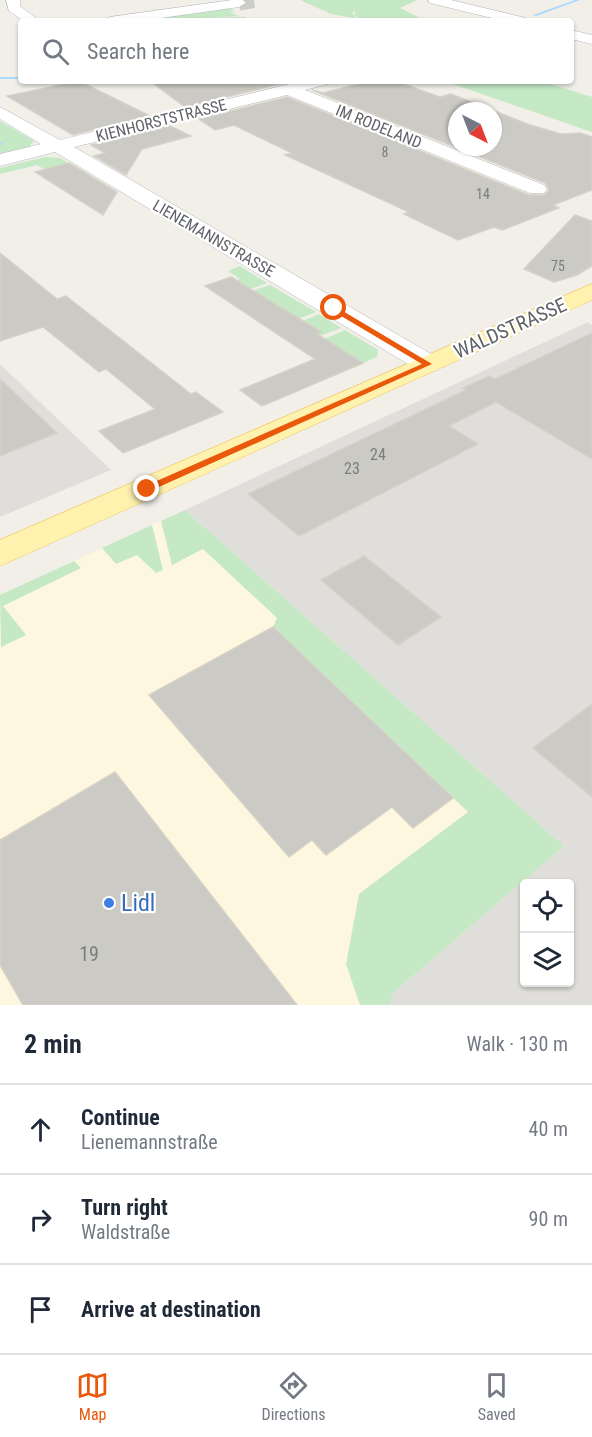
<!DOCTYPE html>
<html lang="en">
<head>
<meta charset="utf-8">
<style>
  body { margin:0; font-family:"Roboto Condensed",sans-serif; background:#f6f6f7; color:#1f2937 }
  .controls { position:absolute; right:18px; bottom:18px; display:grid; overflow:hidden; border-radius:6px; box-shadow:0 2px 4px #0004 }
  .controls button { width:54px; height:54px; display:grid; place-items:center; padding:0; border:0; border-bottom:2px solid #e0e1e3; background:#fff; color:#1f2937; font:30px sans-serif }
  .compass { position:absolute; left:448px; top:102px; width:54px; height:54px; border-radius:50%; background:#fff; box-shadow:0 2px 4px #0004; rotate:138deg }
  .stop { position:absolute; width:18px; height:18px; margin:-14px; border:4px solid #ea580c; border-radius:50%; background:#fff }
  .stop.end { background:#ea580c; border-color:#fff; box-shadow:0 2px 6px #0008 }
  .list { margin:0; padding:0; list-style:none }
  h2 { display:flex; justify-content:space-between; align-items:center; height:78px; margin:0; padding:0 24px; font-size:26px }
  h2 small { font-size:20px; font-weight:400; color:#747a83 }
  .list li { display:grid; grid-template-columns:39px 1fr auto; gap:18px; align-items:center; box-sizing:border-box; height:90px; padding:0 24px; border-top:2px solid #e0e1e3 }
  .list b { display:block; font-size:22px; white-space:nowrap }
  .list p { margin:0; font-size:20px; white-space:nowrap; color:#747a83 }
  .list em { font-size:20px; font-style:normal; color:#747a83 }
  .icon { flex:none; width:33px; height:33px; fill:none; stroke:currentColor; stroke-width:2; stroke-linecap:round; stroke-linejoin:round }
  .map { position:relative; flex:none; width:592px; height:1005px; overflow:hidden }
  .search { position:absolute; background:#fff; box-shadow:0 2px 4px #0004; left:18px; right:18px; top:18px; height:66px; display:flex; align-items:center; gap:15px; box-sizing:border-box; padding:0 21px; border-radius:6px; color:#747a83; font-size:22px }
  .sheet { height:348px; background:#fff }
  nav { display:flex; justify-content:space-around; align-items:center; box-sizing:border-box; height:84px; border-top:2px solid #e0e1e3; background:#fff; font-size:16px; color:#747a83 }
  nav a { display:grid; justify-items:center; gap:3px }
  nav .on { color:#ea580c }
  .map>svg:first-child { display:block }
  .commercial { fill:#fef7e0 }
  .industrial { fill:#e0deda; fill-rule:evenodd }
  .green { fill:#c5e8c5 }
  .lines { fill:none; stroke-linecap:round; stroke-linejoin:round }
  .stream { fill:#aadaff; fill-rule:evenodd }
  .building { fill:#cccac5; stroke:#d6d1c6; stroke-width:1.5; fill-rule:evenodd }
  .minor-tunnel { stroke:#ccccc8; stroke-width:15; stroke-dasharray:15 8; stroke-linecap:butt }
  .minor-casing { stroke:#b5b8bc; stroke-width:1 }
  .major-casing { stroke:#f2c960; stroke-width:1 }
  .minor { fill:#fff; fill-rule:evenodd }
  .major { fill:#fff2af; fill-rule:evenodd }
  .route { fill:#ea580c }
  .shop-dot { fill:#3f7fe0; stroke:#fff; stroke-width:2 }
  .labels { text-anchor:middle; stroke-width:4.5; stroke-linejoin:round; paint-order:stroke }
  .far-number-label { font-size:14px; fill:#7a7d7f }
  .far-street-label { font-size:16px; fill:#5f6368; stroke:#fff }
  .number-label { font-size:16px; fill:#7a7d7f }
  .street-label { font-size:20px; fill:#5f6368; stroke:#fff }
  .near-number-label { font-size:20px; fill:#7a7d7f }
  .near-shop-label { font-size:24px; fill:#366cbe; stroke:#fff; text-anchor:start }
</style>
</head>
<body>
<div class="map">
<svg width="592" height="1005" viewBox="0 0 592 1005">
  <rect width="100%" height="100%" fill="#f1efe8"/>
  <path class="commercial" d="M185,510l379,336 -171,147 -3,12h-390v-410z"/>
  <path class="industrial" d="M588,322l4,3v680h-202l3,-12 171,-147 -379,-336zM524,884h46v98h-46z
    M0,364l111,106 -111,47z"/>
  <path class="green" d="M300,0h117l-17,8 20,10c-13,6 -56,6 -66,-3l2,-4 -4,1 3,6 -24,-4z
    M228,8l7,3 -5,1 8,4 -38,2 46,-1 -1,2 4,2h-115z
    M444,81h97l51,16v35z
    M0,121l34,20 -5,6 -29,7z
    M45,157l15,1 26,15 -12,3 -17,-10 -13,3 -7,-4 -37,9v-6z
    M240,266l27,17 -20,7 -8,-4 4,-2 -6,-4 3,-1 -12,-8z
    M270,285l46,27 -21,8 -25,-19 -20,-9z
    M319,314l22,14 -21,8 -3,-2 3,-2 -22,-9z
    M345,330l33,20 -1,7 -14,6 -39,-24z
    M185,510l379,336 -171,147 -3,12h-30l-14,-41 13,-70 109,-82 -195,-185 4,-9 -74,-69 -31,16 -11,-44z
    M152,525l11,45 -7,3 -19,-18 -21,9 -14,-16z
    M74,561l7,7 -78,38 23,29 -25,12 -1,-52z"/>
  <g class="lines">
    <path class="stream" d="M575,0h5l-44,16 -3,-1z
      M0,77h21v2h-21z
      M0,143h3v1l-3,1z"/>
  </g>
  <path class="building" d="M79,81l71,35 -77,19 -66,-39z
    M150,81h142l-107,26z
    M371,81h24l45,16 11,-3 79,31 31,9 19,-1 12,4v53l-39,15 6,3 -57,22 -8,-3 -36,13 -54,-26 5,-2 -124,-57 7,-2 -58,-28 -19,5 -16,-11 88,-22 242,98h15l5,-5 -4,-7 -233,-93 11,3zM457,111h36v36h-36z
    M170,126l21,10 -49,13 -16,26 -32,-19 11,-3 -14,-8z
    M69,163l48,29 -14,23 -68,-43z
    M575,215l17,6v45l-15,9 -23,7 -30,-13z
    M0,253l57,46 9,-3 125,98 5,-2 27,20 -100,41 -24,-22 56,-22 -49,-40 -7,3 -56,-45 -43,14z
    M231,277l90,55 -4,2 46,29 -101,43 -22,-16 75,-31 -110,-73z
    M592,333v126l-96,-57 -47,24 29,18 -179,92 -51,-42 218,-104 -3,-2 26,-12 6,3z
    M0,379l57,54 -57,23z
    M364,556l77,61 -43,28 -77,-65z
    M273,627l180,171 -40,30 -21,-21 -66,48 -14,-15 -23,17 -140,-162z
    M592,704v93l-59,-49z
    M115,772l182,233h-274l-23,-40v-125z"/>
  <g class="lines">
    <path class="minor-tunnel" d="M239,3l19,-3"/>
    <g class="minor-casing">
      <path id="minor" d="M6,0h14v6l20,15h-16l-15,-10z
        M232,0h11l3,3 -7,4 -99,14h-37l7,-4z
        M428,0h23l75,18 2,3h-24l-74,-18z
        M571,30l21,5v9l-21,-5z
        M302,81h28l-2,3 -23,6 239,95 3,4 -3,4h-14l-243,-98 -213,52 364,211 4,6 -4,6 -10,2 -10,-2 -363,-218 -55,14v-12l41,-10 -41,-25v-12l60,33z"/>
    </g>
    <g class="major-casing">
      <path id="major" d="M592,284v16l-592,266v-26z"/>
    </g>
    <use href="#minor" class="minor"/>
    <use href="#major" class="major"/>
  </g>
  <path class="route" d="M331,307h5l96,57 -282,127h-7v-4l279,-123 -91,-54z"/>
  <circle class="shop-dot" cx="109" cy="903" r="6"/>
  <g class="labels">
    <g class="far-number-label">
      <text x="385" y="157">8</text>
      <text x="483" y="199">14</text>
      <text x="558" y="271">75</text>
    </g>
    <g class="far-street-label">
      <text transform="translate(161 120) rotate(-14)" y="6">KIENHORSTSTRASSE</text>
      <text transform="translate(379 126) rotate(22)" y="6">IM RODELAND</text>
      <text transform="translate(214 238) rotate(30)" y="6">LIENEMANNSTRASSE</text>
    </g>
    <g class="number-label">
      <text x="378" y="460">24</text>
      <text x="352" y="474">23</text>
    </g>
    <g class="street-label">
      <text transform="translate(510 328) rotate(-24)" y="7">WALDSTRASSE</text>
    </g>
    <g class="near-number-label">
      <text x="89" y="961">19</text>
    </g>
    <g class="near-shop-label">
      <text x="121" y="911">Lidl</text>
    </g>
  </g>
</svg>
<div class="controls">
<button><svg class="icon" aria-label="locate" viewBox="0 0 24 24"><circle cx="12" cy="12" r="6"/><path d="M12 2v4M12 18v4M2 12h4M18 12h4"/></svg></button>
<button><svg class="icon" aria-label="layers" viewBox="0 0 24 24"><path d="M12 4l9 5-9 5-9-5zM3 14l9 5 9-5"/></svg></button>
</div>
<svg class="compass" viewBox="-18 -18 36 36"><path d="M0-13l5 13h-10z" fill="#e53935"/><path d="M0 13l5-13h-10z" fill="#747a83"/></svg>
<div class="stop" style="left:334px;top:308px"></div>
<div class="stop end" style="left:147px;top:489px"></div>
<div class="search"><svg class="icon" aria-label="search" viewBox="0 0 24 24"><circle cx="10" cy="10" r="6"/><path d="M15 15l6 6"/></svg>Search here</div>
</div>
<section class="sheet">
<h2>2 min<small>Walk · 130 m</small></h2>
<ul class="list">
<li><svg class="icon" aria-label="ahead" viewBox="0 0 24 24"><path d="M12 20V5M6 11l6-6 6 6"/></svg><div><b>Continue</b><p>Lienemannstraße</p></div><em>40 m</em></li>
<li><svg class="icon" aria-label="right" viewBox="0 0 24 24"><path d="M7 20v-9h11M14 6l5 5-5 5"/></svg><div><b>Turn right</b><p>Waldstraße</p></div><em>90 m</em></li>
<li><svg class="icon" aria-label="arrive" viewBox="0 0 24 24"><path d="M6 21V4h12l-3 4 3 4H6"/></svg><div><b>Arrive at destination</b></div></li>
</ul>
</section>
<nav>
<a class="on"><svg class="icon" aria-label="map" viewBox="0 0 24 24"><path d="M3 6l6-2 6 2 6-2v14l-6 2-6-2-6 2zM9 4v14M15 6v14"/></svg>Map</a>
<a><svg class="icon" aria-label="directions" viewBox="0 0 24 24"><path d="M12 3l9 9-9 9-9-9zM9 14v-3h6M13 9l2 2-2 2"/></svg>Directions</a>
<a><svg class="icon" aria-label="saved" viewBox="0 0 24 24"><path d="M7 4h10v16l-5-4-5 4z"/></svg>Saved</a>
</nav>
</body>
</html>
